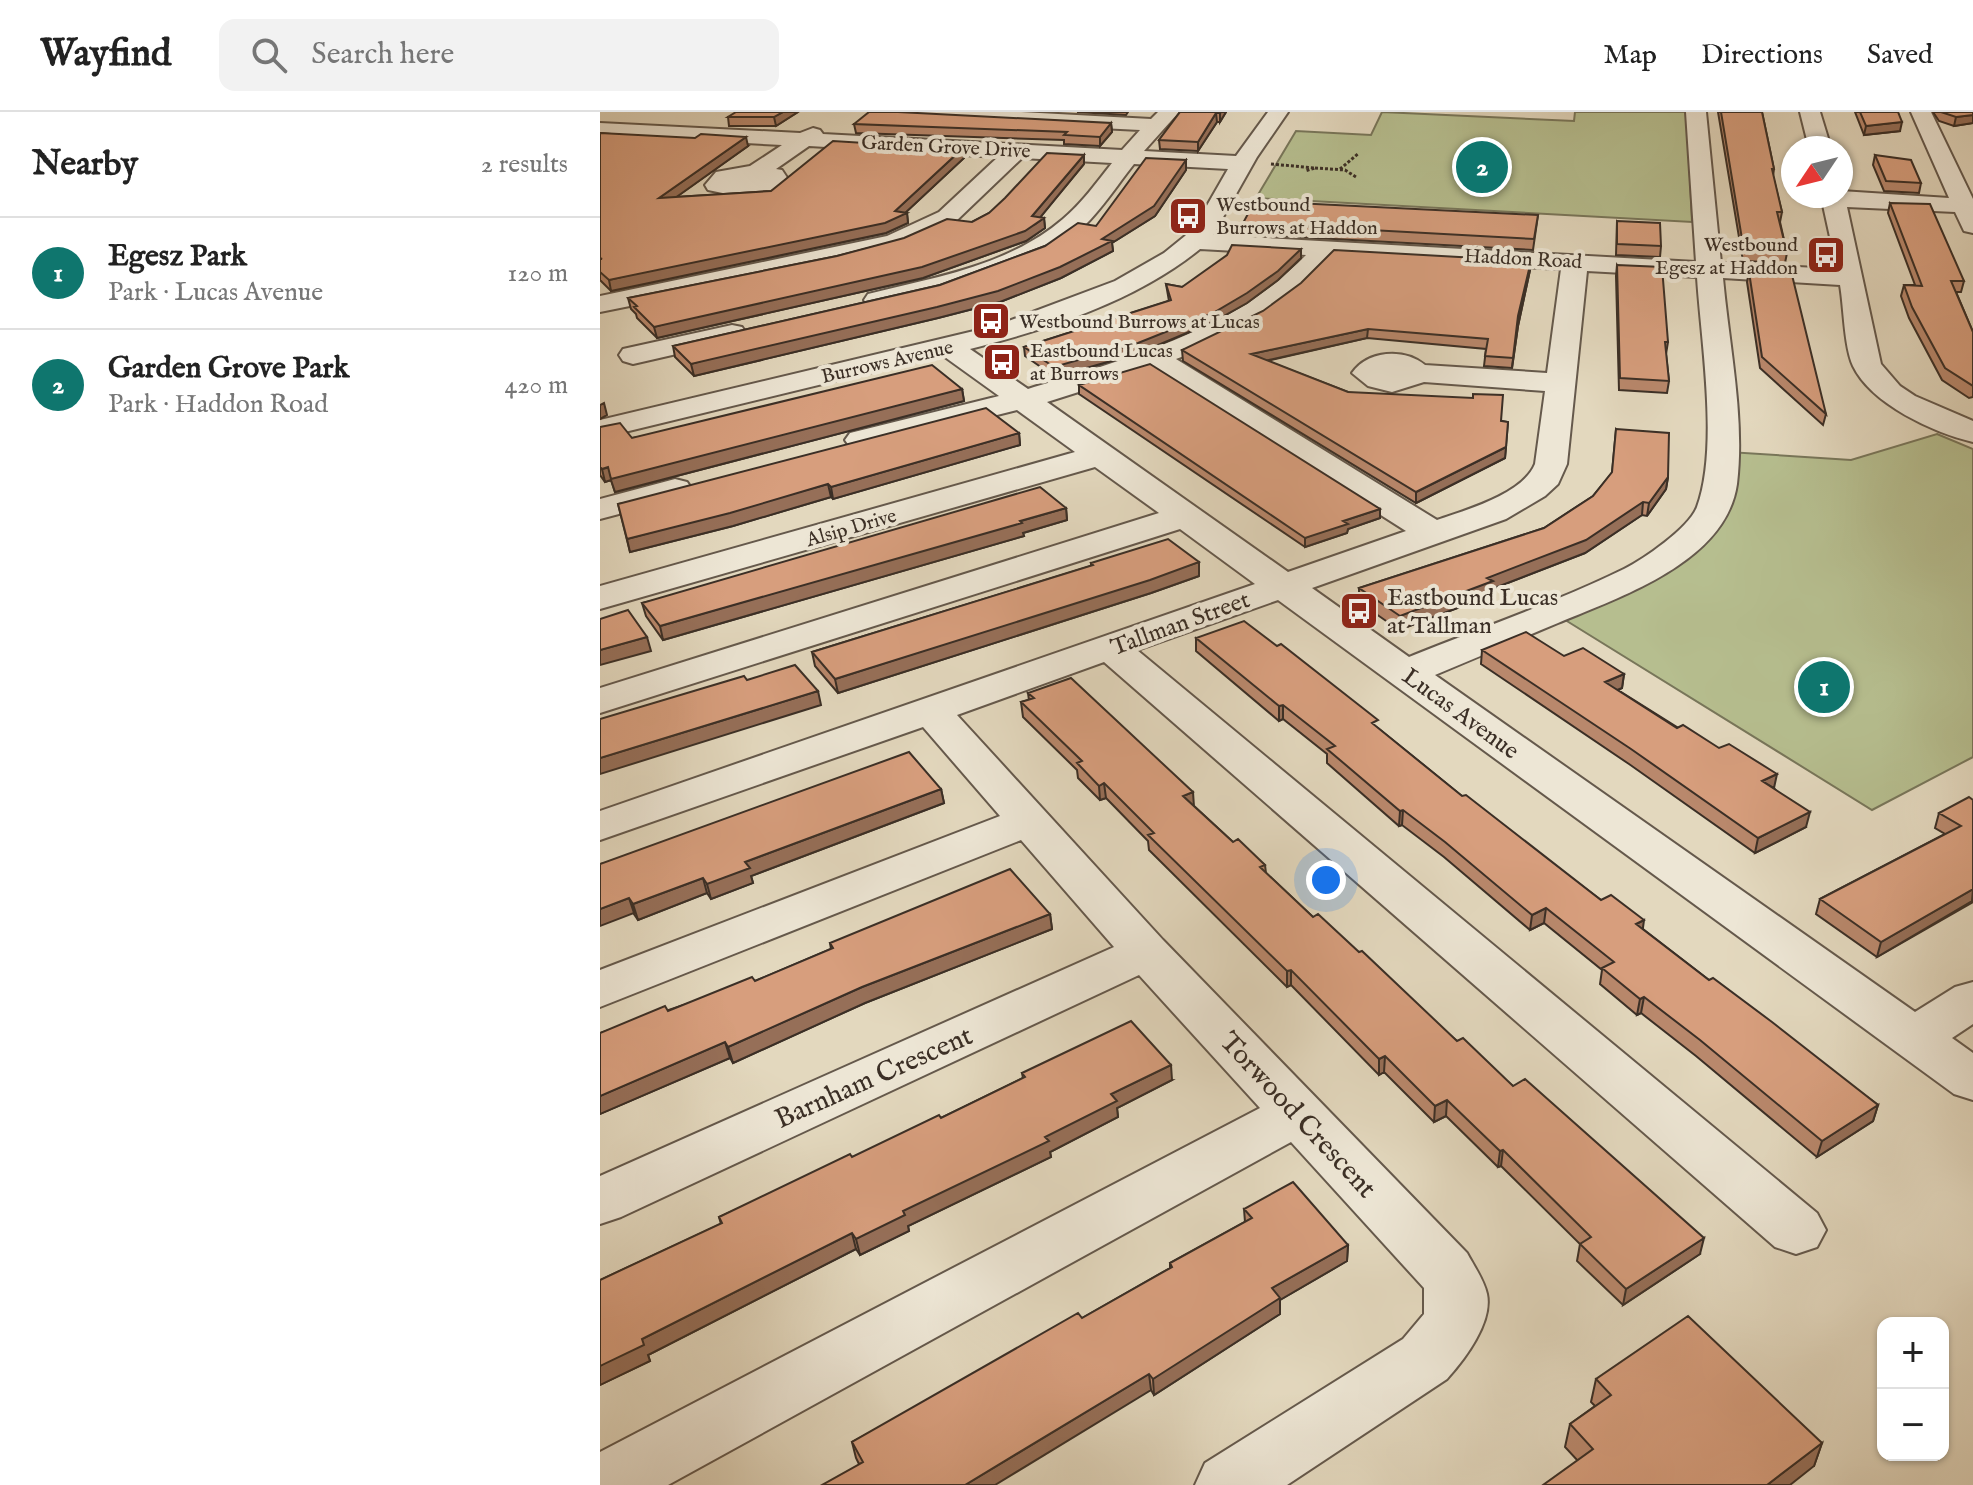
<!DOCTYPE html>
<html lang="en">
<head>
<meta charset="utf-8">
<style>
  body { margin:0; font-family:"IM FELL English",serif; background:#f2f2f2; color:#222 }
  .controls { position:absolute; right:24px; bottom:24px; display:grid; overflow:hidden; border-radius:16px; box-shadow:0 2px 6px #0004 }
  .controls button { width:72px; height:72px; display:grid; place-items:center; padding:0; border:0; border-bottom:2px solid #e0e0e0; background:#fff; color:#222; font:40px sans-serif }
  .compass { position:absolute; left:1181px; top:24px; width:72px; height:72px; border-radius:50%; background:#fff; box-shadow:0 2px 6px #0004; rotate:235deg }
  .you { position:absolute; left:726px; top:768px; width:28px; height:28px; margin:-20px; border:6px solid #fff; border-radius:50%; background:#1a73e8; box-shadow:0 0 0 12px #1a73e833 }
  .badge { display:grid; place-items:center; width:52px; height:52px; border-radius:50%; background:#0f766e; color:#fff; font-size:26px; font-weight:700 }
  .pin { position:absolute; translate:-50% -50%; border:4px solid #fff; box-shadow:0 2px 8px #0006 }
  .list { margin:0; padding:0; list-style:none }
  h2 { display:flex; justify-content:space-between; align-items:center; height:104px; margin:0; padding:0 32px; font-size:34px }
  h2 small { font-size:26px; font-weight:400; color:#767676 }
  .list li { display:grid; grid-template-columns:52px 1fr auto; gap:24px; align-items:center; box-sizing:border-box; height:112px; padding:0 32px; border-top:2px solid #e0e0e0 }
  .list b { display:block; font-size:30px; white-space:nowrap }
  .list p { margin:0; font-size:26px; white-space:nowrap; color:#767676 }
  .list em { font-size:26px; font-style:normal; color:#767676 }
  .icon { flex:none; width:44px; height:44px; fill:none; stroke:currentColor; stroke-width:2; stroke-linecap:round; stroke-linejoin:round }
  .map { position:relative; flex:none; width:1373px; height:1373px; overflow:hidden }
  header { display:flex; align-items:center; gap:48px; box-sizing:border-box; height:112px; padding:0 40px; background:#fff; border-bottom:2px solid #e0e0e0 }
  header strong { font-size:38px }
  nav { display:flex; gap:44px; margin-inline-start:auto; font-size:28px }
  .search { width:560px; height:72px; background:#f2f2f2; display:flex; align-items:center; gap:20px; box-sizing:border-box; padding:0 28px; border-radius:16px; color:#767676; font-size:30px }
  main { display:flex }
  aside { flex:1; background:#fff }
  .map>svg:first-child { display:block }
  .green { fill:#b6be8f; stroke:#78765a; stroke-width:2 }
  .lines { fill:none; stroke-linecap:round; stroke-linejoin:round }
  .minor-casing { stroke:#65594c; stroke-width:4 }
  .path { stroke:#3b2f26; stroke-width:3; stroke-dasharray:3 2; stroke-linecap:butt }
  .minor { fill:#ede6d5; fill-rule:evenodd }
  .wall { fill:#b9886c; stroke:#3b2f26; stroke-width:2 }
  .shaded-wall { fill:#966f58; stroke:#3b2f26; stroke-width:2 }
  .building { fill:#d79e7d; stroke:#3b2f26; stroke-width:2 }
  .labels { text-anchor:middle; stroke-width:8; stroke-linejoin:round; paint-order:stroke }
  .far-street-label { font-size:20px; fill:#3b2f26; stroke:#ede6d5 }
  .far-poi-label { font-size:20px; fill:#3b2f26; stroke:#ede6d5; text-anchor:start }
  .poi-label { font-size:24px; fill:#3b2f26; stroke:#ede6d5; text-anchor:start }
  .street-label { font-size:24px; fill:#3b2f26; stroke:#ede6d5 }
  .near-street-label { font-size:28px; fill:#3b2f26; stroke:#ede6d5 }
</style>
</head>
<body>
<header>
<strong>Wayfind</strong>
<div class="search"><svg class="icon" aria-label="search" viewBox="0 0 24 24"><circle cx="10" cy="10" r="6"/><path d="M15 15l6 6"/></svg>Search here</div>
<nav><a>Map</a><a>Directions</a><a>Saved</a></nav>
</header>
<main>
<aside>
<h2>Nearby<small>2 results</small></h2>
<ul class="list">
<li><span class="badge">1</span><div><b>Egesz Park</b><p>Park · Lucas Avenue</p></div><em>120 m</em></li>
<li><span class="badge">2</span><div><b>Garden Grove Park</b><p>Park · Haddon Road</p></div><em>420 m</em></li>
</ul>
</aside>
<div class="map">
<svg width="1373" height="1373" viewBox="0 0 1373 1373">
  <rect width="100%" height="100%" fill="#e3d8be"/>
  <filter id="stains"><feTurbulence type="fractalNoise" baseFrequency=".0025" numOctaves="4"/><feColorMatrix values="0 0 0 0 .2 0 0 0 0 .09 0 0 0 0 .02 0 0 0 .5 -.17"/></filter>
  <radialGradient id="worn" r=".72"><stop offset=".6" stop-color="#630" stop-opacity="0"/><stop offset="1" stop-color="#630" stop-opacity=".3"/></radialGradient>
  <path class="green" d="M782,0l192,9 1,-9h112l5,110 -436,-24 40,-67 75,4z
    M1337,322l36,15v308l-101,53 -310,-192 96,-40 37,-27 26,-25 8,-25v-49l122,8z"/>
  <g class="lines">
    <g class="minor-casing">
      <path id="minor" d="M290,0h131l130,7 7,-7h21l-35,39 92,5 32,-44h20l-31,45 -44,78 483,27 -10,-150h20l15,151 116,6 -16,-73h20v-5l108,7 -38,-86h20l42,87v34l-9,-2 -9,-19 -108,-5 34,157 19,22 15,10 58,25v21c-39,-9 -102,-38 -120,-76 -9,-20 -9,-58 -13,-81l-117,-7c6,67 22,140 14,206 -11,78 -117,113 -179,139 -41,17 -82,35 -123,52l480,337 40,-25 18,-5v42l-21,14 21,15v47l-19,-6 -676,-494 -141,50 680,563 9,17 -9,17 -21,7 -21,-7 -671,-585 -147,53 206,225 304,313c7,13 17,27 20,41 6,28 -22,65 -40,85l-160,106h-92l10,-22 198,-124 21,-25v-26l-133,-146 -623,343h-68v-33l660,-344 -121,-133 -518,242 -21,7v-48l514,-229 -93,-107 -421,167v-37l400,-154 -77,-89 -323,113v-29l655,-227 -75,-55 -580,184v-25l559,-175 -64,-46 -495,142v-23l475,-134 -58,-42 -156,39 -11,-2 -5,-7 5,-7 149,-37 -57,-41 -342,83v-18l395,-94 120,-45 49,-28 21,-17 12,-13 31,-54 -94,-5c-17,21 -31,44 -51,63 -55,51 -135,65 -206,81l-9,-2 -4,-6 4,-6c68,-17 140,-28 195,-75 19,-16 34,-37 49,-56l-90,-5 -67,64 -50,24 -67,18 -238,48v-16l287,-60 52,-24 59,-55 -189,-11 -33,23 6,1 6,9 -6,9 -40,9 -34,-7 -3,-5 11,-13 34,-6 32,-21 -182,-10v-12l200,10 13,-5 7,2 3,4 299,16 18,-20 -240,-12zM600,137l106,6c-72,74 -175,103 -272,132l-6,2 -58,-40c79,-20 166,-48 230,-100zM733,144l228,13 -14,104 -122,-8c-21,-17 -57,-15 -73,8l16,13 24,6 32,-10 121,9 -10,73c-12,30 -69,46 -98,56l-261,-161c64,-23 111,-53 157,-103zM987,159l110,6c4,65 22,170 0,230 -8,21 -53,52 -73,62 -69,34 -144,59 -215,88l-97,-69 194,-69 39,-23 13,-12 9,-20zM551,257l255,162 -118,41 -241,-170z
        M1200,0h20l11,36h-22z
        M132,213l10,2 4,6 -4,6 -109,25 -10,-3 -4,-6 4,-6z
        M75,367l12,3 5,7 -5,7 -87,23v-20z"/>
    </g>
    <path class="path" d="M671,52l44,4 -10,3
      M715,56l30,2 11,7
      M740,57l19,-16"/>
    <use href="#minor" class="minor"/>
  </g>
  <path class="wall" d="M198,0l-22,14h-47l-1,-9z
    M477,0h51l-2,3z
    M580,0h46l-6,10h-3l-19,29 -38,-2 -1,-9z
    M1118,0h44l12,57 -1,7 9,36 -2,10 7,31 -2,10 -42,-2z
    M1255,0h43l2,19 -36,4z
    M1333,0h40v11l-19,3 -15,-5z
    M511,11l1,9 -12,14 -36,-2v-4l-208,-7 -2,-9z
    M0,21l148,13 -72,51 95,-6 191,-42 2,9 -58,54 1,1 1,10 -22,10 -275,58 -11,-11z
    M1275,43l46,28 -2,10 -35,-2 -11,-26z
    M586,48v10l-31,46 -43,27 1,8 -52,27 -61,24 -62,16 -244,58 -19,-19 -2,-11 267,-61 105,-39 51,-20z
    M484,52l-44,53 4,1 1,10 -19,13 -103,37 -266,60 -20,-20 -1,-4 -5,-5 -3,-11 209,-42 135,-34z
    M1290,91l74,78 -3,11h-5l17,40v65l-4,1 -27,-18 -33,-62 -8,-22 3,-11h11l-27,-72z
    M938,103l-5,35 -290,-16v-11z
    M1017,109l44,25 -1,11 -44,-2z
    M701,137v9l-23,22 -31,23 -34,19 -74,31 -84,24 -30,-21 -1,-9 145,-46 -3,-17 16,3z
    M1017,153l51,77 -2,12 3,27 -2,12 -48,-3 -3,-114z
    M930,158l-12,56 -6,42 -28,-2 2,-17 -119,-11 -100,23 81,31 160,30 -3,36 -89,45 -233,-142 -1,-11z
    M1149,160l77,142 -3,11 -63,-57 -13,-86z
    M479,273l301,124v9l-32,11 -1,4 -42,14 -226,-153z
    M362,277l2,12 -349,91 -4,-12 -6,2 -5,-7v-48l32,11z
    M1016,317l52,48 -2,12 -19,27 -5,-1 -57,38 -93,36v6l-93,35 -40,-28v-14l185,-60 49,-32 19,-23z
    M419,321l1,12 -187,54 -2,-2 -98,29 -103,26 -12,-48z
    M466,396l1,12 -44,13 1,3 -361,104 -17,-24 -4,-13z
    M491,451l108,13 -48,17 -313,100 -23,-27 -3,-14 279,-86z
    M596,526l182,90 84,68 139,104 42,29 66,51 169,125 -5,16 -56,36 -121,-101 -55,-43 -4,2 -37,-31 2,-14 -58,-47 -14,7 -86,-73 -42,-32 -3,1 -72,-63v-9l-44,-35 -4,2 -83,-70z
    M882,538l82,6 60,18 -2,14 -4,2 156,98 32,39 -51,26 -126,-89 -148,-100z
    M428,581l165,112 40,37 32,23 1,8 47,44 144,124 56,45 187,168 -77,51 -46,-44 3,-17 -79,-78 -3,1 -52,-51 -12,6 -50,-50 -5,3 -88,-90 -4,2 -138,-137 -1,-9 -42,-43 -6,2 -22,-22 -1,-8 -54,-53 -2,-15 8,-2z
    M341,677l3,14 -193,73 2,7 -42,16 -4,-6 -69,27 -38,-56z
    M1373,688v102l-96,55 -61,-43 4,-15 125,-65 -10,-6 4,-15z
    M450,802l2,15 -187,74 -132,60 -3,-5 -130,56v-81l155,-52 76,-32 -1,-6z
    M422,961l150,7 -55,28 1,9 -68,35 1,5 -143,69 1,5 -49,24 -4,-6 -208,106 2,6 -50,24v-105l121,-56 -2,-7 222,-99 82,-40z
    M644,1097l104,36 -1,16 -67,39v14l-126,81 -3,-5 -292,74 -3,-6 -4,-16 230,-124 88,-50v-5l75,-41z
    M996,1267l226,64 -8,23 -236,-5 -13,-14 5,-23 25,-18 -4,-4z"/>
  <path class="shaded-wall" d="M183,0h15l-22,14 -2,-9z
    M621,0h5l-6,10v-9z
    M616,1l1,9 -19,29v-9z
    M1373,3v8l-19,3 2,-9z
    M1302,10l-2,9 -36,4 2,-9z
    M511,11l1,9 -12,14v-9z
    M146,25l2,9 -87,62 -2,-10z
    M362,37l2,9 -60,56 3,-1 1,10 -22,10 -275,58 -2,-11 286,-69z
    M484,43v9l-50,61 10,-7 1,10 -19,13 -103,37 -266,60 -3,-11 378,-111z
    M586,48v10l-31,46 -43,27 1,8 -52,27 -61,24 -62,16 -244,58 -3,-12 411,-125z
    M701,137v9l-23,22 -31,23 -34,19 -74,31 -84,24 -1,-10z
    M931,149l-1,9 -12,56 -6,42 6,-52z
    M768,217l-1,9 -116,26v-10z
    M362,277l2,12 -349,91 -4,-12 -6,2 -3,-13z
    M4,291l3,12 -7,4v-14z
    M419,321l1,12 -187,54 -2,-12z
    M906,335l-1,11 -89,45v-11z
    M1068,365l-2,12 -19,27 2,-13z
    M228,372l3,13 -98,29 -103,26 -3,-13z
    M1043,390l-1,13 -57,38 -93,36v6l-93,35 1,-14 87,-38z
    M466,396l1,12 -44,13 1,3 -361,104 -3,-14z
    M780,397v9l-32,11 -1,4 -42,14v-9l38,-17z
    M599,450v14l-48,17 -313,100 -3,-14z
    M47,525l4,14 -51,14v-15z
    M1024,562l-2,14 -19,8 2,-14z
    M218,579l3,14 -221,69v-16z
    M683,593v14l-4,2v-15z
    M1177,662l-3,14 -12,-7z
    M504,671l2,15 -6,2 -1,-14z
    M341,677l3,14 -193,73 2,7 -42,16 -4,-15 38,-22z
    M593,680l1,15 -11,-11z
    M803,698l-1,15 -3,1 1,-15z
    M1210,700l-4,15 -51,26 3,-15z
    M103,766l4,15 -69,27 -5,-16z
    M1373,777l-1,12 -95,56 4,-15z
    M29,786l5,15 -34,13v-17z
    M946,796l-2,15 -14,7 2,-15z
    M450,802l2,15 -187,74 -132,60 -5,-16 134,-60z
    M1044,808l-2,15 -6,-11z
    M691,858v15l-4,2v-16z
    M1044,885l-3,16 -4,2 3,-16z
    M125,930l5,16 -130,56v-18z
    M785,944l-1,16 -5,3v-16z
    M571,953l1,15 -55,28 1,9 -68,35 1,5 -143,69 1,5 -49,24 -4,-16 47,-28 208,-117z
    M847,988l-1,16 -12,6 1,-16z
    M1278,993l-5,16 -56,36 5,-16z
    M903,1038l-2,16 -3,1 2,-16z
    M252,1121l4,16 -208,106 2,6 -50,24v-19l42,-27z
    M1104,1126l-4,16 -77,51 3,-16z
    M748,1133l-1,16 -67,39v14l-126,81 -1,-16 119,-91z
    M549,1262l2,16 -156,95h-30z
    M1222,1331l-8,23 -24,19h-23z"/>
  <path class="building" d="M136,0h47l-9,5h-46z
    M269,0h29l213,11 -11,14 -36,-2 3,-3 -213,-8z
    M580,0h41l-1,1h-4l-18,29 -39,-2z
    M1121,0h41l12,57h-2l10,43h-5l10,41 -43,-2z
    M1260,0h38l4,10 -36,4z
    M1341,0h32v3l-17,2z
    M0,21l95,5 6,-4 45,3 -87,61 112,-7 62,-50 129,8 -67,62 12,2 -22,10 -276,57 -9,-8v-13h2l-2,-1z
    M447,41l37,2 -52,61 12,2 -19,13 -103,36 -268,60 -20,-20 3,-1 -9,-8 209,-42 67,-18 43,-19 25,3 17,-9 16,-15z
    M1275,43l36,5 10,23 -35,-2z
    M546,46l40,2 -32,46 -52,33 10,2 -52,26 -62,24 -61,16 -246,57 -18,-18 267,-61 105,-39 33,-23 18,3z
    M655,89l283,14 -4,24 -291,-16z
    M1290,91l40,1 34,77h-13l22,51v54l-28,-18 -33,-61 -8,-22 18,1z
    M1017,109l43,2 1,23 -44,-2z
    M632,133l69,4 -23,22 -31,22 -34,20 -75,30 -84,24 -30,-20 147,-47 -5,-16 16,3 45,-32z
    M734,138l197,11 -13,55 -5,42 -28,-2 3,-17 -120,-10 -117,25 97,38 125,6v-4l30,1 -2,26 7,1 -2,25 -90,45 -234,-142 81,-39 38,-28z
    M1017,153l45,2 6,75h-3l4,39 -49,-3z
    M1149,160l43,3 34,139 -64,-57z
    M550,252l230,145 -37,12 5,3 -43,14 -226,-153z
    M332,253l30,24 -351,90 -3,-12 -6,2 -2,-2v-40l20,-4 12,15z
    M386,296l33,25 -188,54 -3,-3 -98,29 -103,26 -9,-35z
    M1016,317l53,4 -1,44 -19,26 -6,-1 -57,38 -99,38 6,3 -93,35 -41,-28 185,-60 49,-32 19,-24z
    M440,375l26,21 -46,13 2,2 -362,103 -18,-23z
    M568,427l31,23 -49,18 -315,99 -23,-27 281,-87 -2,-2z
    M28,498l19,27 -47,13v-31z
    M644,509l33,25 4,-2 97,76 -6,3 90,73 4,-1 135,105 10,-5 33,25 -8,4 73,56 4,-2 59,44 106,83 -56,36 -122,-101 -56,-43 -4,2 -38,-31 12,-6 -68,-54 -14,7 -87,-73 -42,-32 -3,1 -73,-62 8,-3 -52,-41 -4,1 -83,-68z
    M926,520l38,24 19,-8 41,26 -19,8 72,46 6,-3 36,23 10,-4 48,30 -15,7 48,31 -52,26 -127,-89 -149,-99z
    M195,553l23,26 -218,67v-39l144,-43 3,4z
    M471,566l122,114 -10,4 50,46 5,-3 27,26 -5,2 53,50 5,-3 41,38 3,-1 95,90 6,-3 50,48 12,-7 179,159 -78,51 -46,-45 11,-7 -88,-87 -3,1 -53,-51 -12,6 -50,-50 -6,3 -88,-89 -4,1 -139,-136 6,-2 -50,-50 -5,3 -22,-23 5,-2 -61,-59 13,-4 -6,-5z
    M309,640l32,37 -196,73 5,6 -43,16 -4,-6 -70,26 -4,-6 -29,11v-45z
    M1369,685l4,3v89l-92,53 -61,-43 141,-73 -22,-13z
    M410,757l40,45 -188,73 -134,60 -3,-5 -125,54v-63l65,-27 3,5 84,-34 3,4 78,-33 -3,-5z
    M531,909l40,44 -60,29 6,7 -72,36 4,4 -146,70 2,4 -49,24 -4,-6 -210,106 2,6 -44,21v-86l122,-57 -3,-6 131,-63 2,3 87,-42 2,3 84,-41 -3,-4z
    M693,1070l55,63 -76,43 8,10 -127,81 -4,-5 -184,111h-143l41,-23 -11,-20 226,-129 4,5 90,-51 -2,-4 82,-45 -8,-9z
    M1088,1204l134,127 -55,42h-224l50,-36 -23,-25 41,-29 -15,-16z"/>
  <defs>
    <g id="bus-square" transform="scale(2)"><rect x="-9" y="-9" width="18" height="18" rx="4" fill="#8f2418" stroke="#ede6d5"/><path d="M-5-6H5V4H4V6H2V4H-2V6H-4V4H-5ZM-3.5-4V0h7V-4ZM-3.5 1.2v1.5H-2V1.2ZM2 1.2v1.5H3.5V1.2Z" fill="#fff"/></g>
  </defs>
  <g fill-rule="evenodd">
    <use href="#bus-square" x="588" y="104"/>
    <use href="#bus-square" x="1226" y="143"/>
    <use href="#bus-square" x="391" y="209"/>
    <use href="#bus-square" x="402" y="250"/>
    <use href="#bus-square" x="759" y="499"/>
  </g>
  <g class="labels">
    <g class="far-street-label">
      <text transform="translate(346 34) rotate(3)" y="7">Garden Grove Drive</text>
      <text transform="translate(923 146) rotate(3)" y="7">Haddon Road</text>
      <text transform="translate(287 249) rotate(-13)" y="7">Burrows Avenue</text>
      <text transform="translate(251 415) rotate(-16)" y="7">Alsip Drive</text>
    </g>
    <g class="far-poi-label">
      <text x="616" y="99">Westbound<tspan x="616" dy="23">Burrows at Haddon</tspan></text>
      <text x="1198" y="139" text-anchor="end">Westbound<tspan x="1198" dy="23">Egesz at Haddon</tspan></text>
      <text x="419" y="216">Westbound Burrows at Lucas</text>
      <text x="430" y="245">Eastbound Lucas<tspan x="430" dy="23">at Burrows</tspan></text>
    </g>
    <g class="poi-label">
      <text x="787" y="493">Eastbound Lucas<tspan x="787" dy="28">at Tallman</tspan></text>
    </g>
    <g class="street-label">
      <text transform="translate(580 511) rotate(-20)" y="8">Tallman Street</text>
      <text transform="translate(861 601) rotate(36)" y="8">Lucas Avenue</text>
    </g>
    <g class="near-street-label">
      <text transform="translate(273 964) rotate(-24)" y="10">Barnham Crescent</text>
      <text transform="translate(699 1002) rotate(47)" y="10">Torwood Crescent</text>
    </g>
  </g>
  <rect width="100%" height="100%" filter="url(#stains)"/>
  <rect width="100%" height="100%" fill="url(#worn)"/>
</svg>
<div class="controls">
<button>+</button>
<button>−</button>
</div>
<svg class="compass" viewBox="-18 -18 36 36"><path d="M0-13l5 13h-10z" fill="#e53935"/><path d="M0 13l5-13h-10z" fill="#767676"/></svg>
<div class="you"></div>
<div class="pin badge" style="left:1224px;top:575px">1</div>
<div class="pin badge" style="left:882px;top:55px">2</div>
</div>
</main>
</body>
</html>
